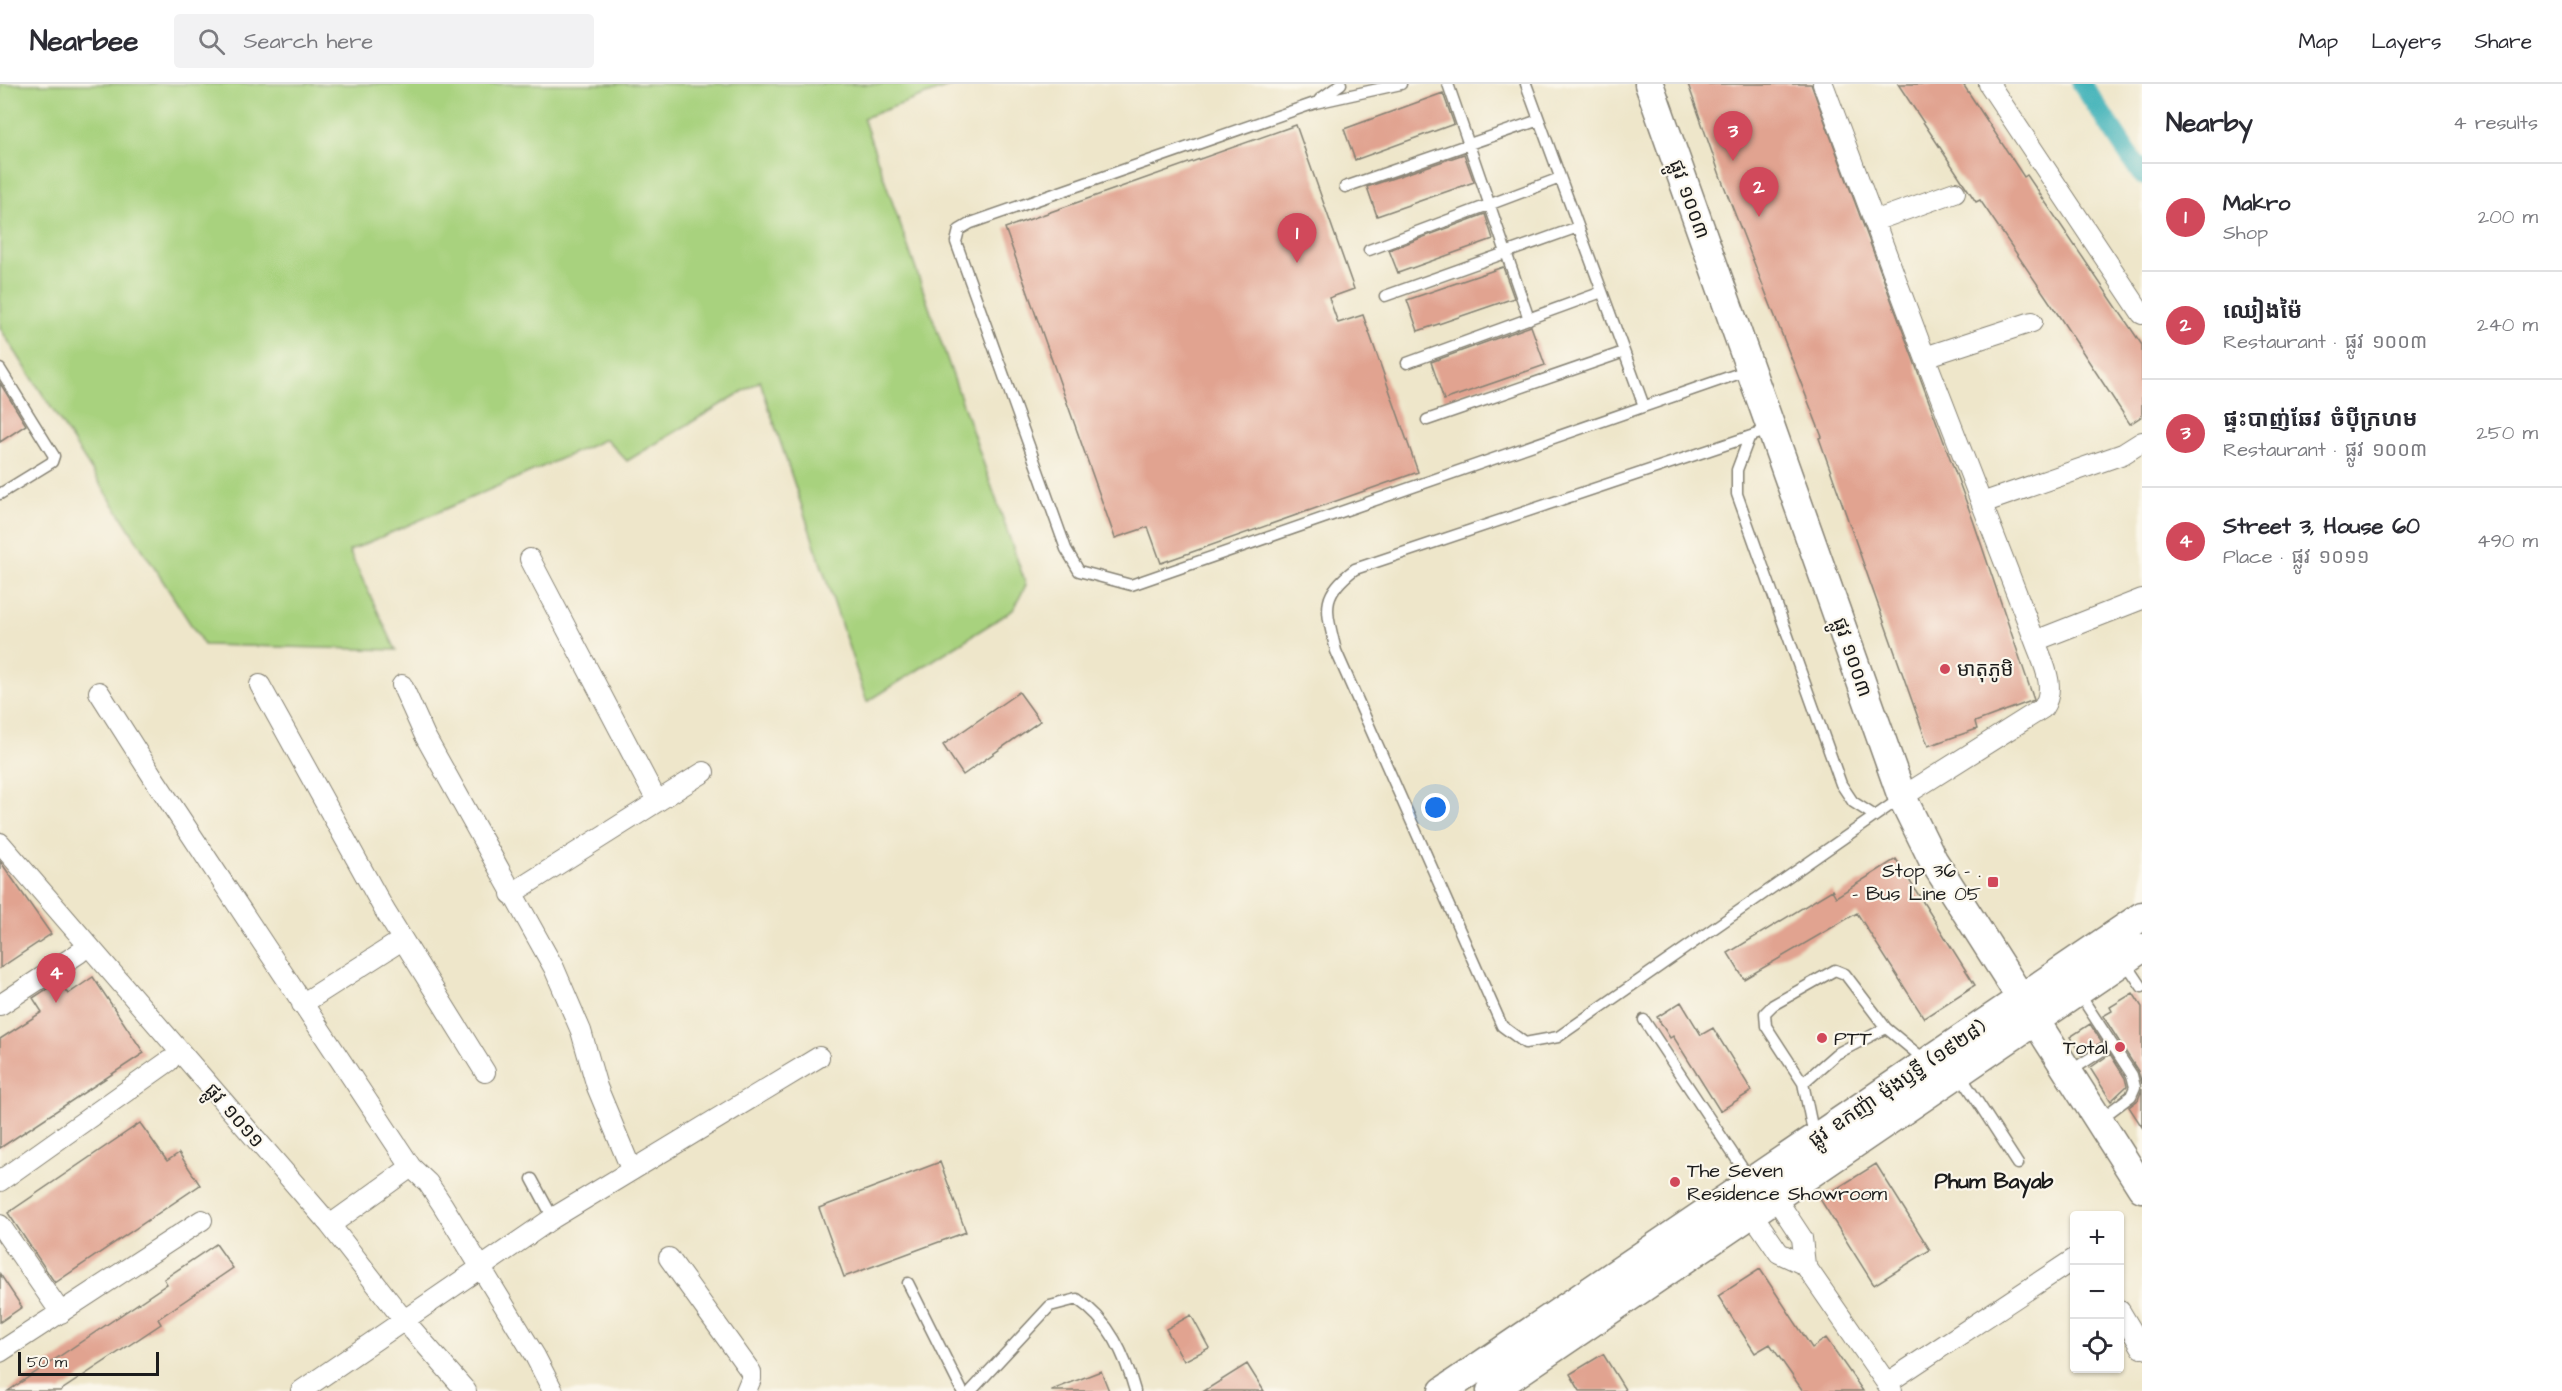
<!DOCTYPE html>
<html lang="en">
<head>
<meta charset="utf-8">
<style>
  body { margin:0; font-family:"Architects Daughter","Noto Sans Khmer",sans-serif; background:#f2f2f3; color:#2b2b33 }
  .controls { position:absolute; right:18px; bottom:18px; display:grid; overflow:hidden; border-radius:6px; box-shadow:0 2px 4px #0004 }
  .controls button { width:54px; height:54px; display:grid; place-items:center; padding:0; border:0; border-bottom:2px solid #e1e1e2; background:#fff; color:#2b2b33; font:30px sans-serif }
  .scale { position:absolute; left:18px; bottom:15px; width:141px; box-sizing:border-box; padding-left:6px; border:3px solid #1c1c1c; border-top:0; font-size:16px; line-height:21px; white-space:nowrap; color:#1c1c1c; -webkit-text-stroke:4px #fbf7ec; paint-order:stroke }
  .you { position:absolute; left:1436px; top:724px; width:21px; height:21px; margin:-15px; border:4px solid #fff; border-radius:50%; background:#1a73e8; box-shadow:0 0 0 9px #1a73e833 }
  .badge { display:grid; place-items:center; width:39px; height:39px; border-radius:50%; background:#d1495b; color:#fff; font-size:20px; font-weight:700 }
  .pin { position:absolute; translate:-50% -50px; filter:drop-shadow(0 2px 3px #0008) }
  .pin::after { content:''; position:absolute; top:32px; width:21px; height:18px; background:inherit; clip-path:polygon(0 0,100% 0,50% 100%) }
  .list { margin:0; padding:0; list-style:none }
  h2 { display:flex; justify-content:space-between; align-items:center; height:78px; margin:0; padding:0 24px; font-size:26px }
  h2 small { font-size:20px; font-weight:400; color:#7c7c81 }
  .list li { display:grid; grid-template-columns:39px 1fr auto; gap:18px; align-items:center; box-sizing:border-box; height:108px; padding:0 24px; border-top:2px solid #e1e1e2 }
  .list b { display:block; font-size:22px; white-space:nowrap }
  .list p { margin:0; font-size:20px; white-space:nowrap; color:#7c7c81 }
  .list em { font-size:20px; font-style:normal; color:#7c7c81 }
  .icon { flex:none; width:33px; height:33px; fill:none; stroke:currentColor; stroke-width:2; stroke-linecap:round; stroke-linejoin:round }
  .map { position:relative; flex:none; width:2142px; height:1307px; overflow:hidden }
  header { display:flex; align-items:center; gap:36px; box-sizing:border-box; height:84px; padding:0 30px; background:#fff; border-bottom:2px solid #e1e1e2 }
  header strong { font-size:28px }
  nav { display:flex; gap:33px; margin-inline-start:auto; font-size:21px }
  .search { width:420px; height:54px; background:#f2f2f3; display:flex; align-items:center; gap:15px; box-sizing:border-box; padding:0 21px; border-radius:6px; color:#7c7c81; font-size:22px }
  main { display:flex }
  aside { flex:1; background:#fff }
  .map>svg:first-child { display:block }
  .green { fill:#a8d27e; stroke:#62774d; stroke-width:1.5 }
  .lines { fill:none; stroke-linecap:round; stroke-linejoin:round }
  .canal { stroke:#44b4ba; stroke-width:20 }
  .building { fill:#e1a390 }
  .lane-casing { stroke:#858173; stroke-width:13 }
  .street-casing { stroke:#858173; stroke-width:22 }
  .secondary-casing { stroke:#858173; stroke-width:31 }
  .lane { stroke:#fff; stroke-width:10 }
  .street { stroke:#fff; stroke-width:20 }
  .secondary { stroke:#fff; stroke-width:28 }
  .poi-dot { fill:#d1495b; stroke:#fbf7ec; stroke-width:2 }
  .labels { text-anchor:middle; stroke-width:4.5; stroke-linejoin:round; paint-order:stroke }
  .street-label { font-size:20px; fill:#1c1c1c; stroke:#fbf7ec }
  .poi-label { font-size:20px; fill:#1c1c1c; stroke:#fbf7ec; text-anchor:start }
  .neighbourhood-label { font-size:21px; font-weight:bold; fill:#1c1c1c; stroke:#fbf7ec }
</style>
</head>
<body>
<header>
<strong>Nearbee</strong>
<div class="search"><svg class="icon" aria-label="search" viewBox="0 0 24 24"><circle cx="10" cy="10" r="6"/><path d="M15 15l6 6"/></svg>Search here</div>
<nav><a>Map</a><a>Layers</a><a>Share</a></nav>
</header>
<main>
<div class="map">
<svg width="2142" height="1307" viewBox="0 0 2142 1307">
  <rect width="100%" height="100%" fill="#fbf7ec"/>
  <filter id="ink" filterUnits="userSpaceOnUse"><feTurbulence type="fractalNoise" baseFrequency=".0167" numOctaves="2"/><feDisplacementMap in="SourceGraphic" scale="12" xChannelSelector="R" yChannelSelector="G"/><feConvolveMatrix kernelMatrix="1 2 1 2 8 2 1 2 1" color-interpolation-filters="sRGB"/></filter>
  <filter id="wash" filterUnits="userSpaceOnUse"><feTurbulence type="fractalNoise" baseFrequency=".008" numOctaves="4" result="noise"/><feDisplacementMap in="SourceGraphic" scale="24" xChannelSelector="R" yChannelSelector="G"/><feGaussianBlur stdDeviation="1.35" result="paint"/><feColorMatrix in="noise" values="0 0 0 0 0 0 0 0 0 0 0 0 0 0 0 0 0 1.4 0 .05"/><feComposite in="paint" operator="in"/></filter>
  <g filter="url(#wash)">
    <rect width="100%" height="100%" fill="#eee6ca"/>
    <path class="green" d="M0,0h956l-93,34 163,467 -13,25 -146,92 -107,-321 -133,80 -21,-22 -257,112 47,99 -192,-5 -204,-317z"/>
    <g class="lines">
      <path class="canal" d="M2082,0l60,91"/>
    </g>
    <g id="blocks">
      <path class="building" d="M1688,0h123l162,436 61,180 -59,22 2,7 -49,17 -109,-308 3,-1 -101,-259z
        M1898,0h65l61,93 3,-2 115,170v71l-12,8 -75,-114 -75,-110 -4,2z
        M1443,9l11,31 -99,36 -11,-31z
        M1296,41l58,164 -25,9 9,25 25,-8 55,157 -257,91 -13,-36 -33,11 -110,-310z
        M1464,70l10,28 -97,34 -10,-29z
        M1485,130l8,25 -95,34 -9,-23z
        M1503,183l11,31 -96,33 -11,-31z
        M1531,242l14,39 -101,35 -13,-38z
        M0,299l26,42 -26,17z
        M1019,608l21,29 -77,54 -20,-30z
        M1896,775l79,126 -51,33 -67,-105 -113,66 -16,-26 104,-63 4,7z
        M0,777l51,73 -51,34z
        M93,893l51,76 -144,95v-109l42,-27 -9,-14 26,-17 9,13z
        M2133,909l9,14v77l-4,-13 -35,-55 9,-5 -2,-4z
        M1681,918l20,33 12,-7 39,63 -32,20 -47,-75 -3,2 -13,-21z
        M2090,940l12,18 -21,13 -11,-18z
        M2110,970l15,24 2,8 -16,15 -21,-33z
        M2142,1005v38l-13,-20 9,-7z
        M140,1039l27,38 12,-8 21,32 -145,98 -47,-70z
        M940,1078l26,70 -122,45 -25,-69z
        M1876,1080l54,86 -56,35 -54,-86z
        M216,1160l17,24 -75,51 3,5 -101,67h-52l159,-107 -3,-5z
        M1760,1185l52,79 14,-10 37,53h-60l-33,-47 -15,9 -37,-57z
        M0,1190l22,33 -22,15z
        M1191,1231l18,33 -25,13 -18,-32z
        M1603,1270l23,37h-46l-10,-17z
        M1247,1280l17,27h-60z
        M1101,1287l8,20h-57v-1z"/>
    </g>
  </g>
  <g filter="url(#ink)">
    <use href="#blocks" fill-opacity="0" stroke="#858173" stroke-width="1.5"/>
    <g class="lines">
      <g class="lane-casing">
        <path id="lane" d="M1401,0l-86,19 -344,120 -12,7 -3,12 110,307 13,22 52,14 618,-215
          M1448,0l81,235
          M1526,0l118,322
          M1320,15l21,-15
          M1345,103l194,-67
          M1369,166l191,-72
          M1385,212l193,-69
          M1407,279l195,-71
          M0,285l54,87 -2,6 -52,32
          M1427,336l197,-68
          M1772,345l-417,140c-37,28 -28,42 -19,82l166,375 23,17 33,-6 343,-239
          M1749,354l-12,32v24l104,290 12,18 22,14
          M2124,876l18,27
          M2078,908l54,83 3,12 -4,9 -32,24
          M1644,936l107,161
          M2069,988l43,-28
          M1959,989l59,91
          M1803,999l-37,-57 -1,-13 8,-8 62,-35 10,4 41,54
          M1814,1052l-11,-53 33,-29 50,-26 40,33
          M532,1095l21,39
          M908,1199l54,108
          M971,1307l79,-85 27,-7c33,22 48,56 58,92"/>
      </g>
      <g class="street-casing">
        <path id="street" d="M1823,0l102,273 110,284c8,22 22,46 8,67l-141,89
          M1989,0l153,230
          M1874,137l81,-29
          M1925,273l107,-35
          M1982,419l141,-49 19,-12
          M530,475l127,242
          M2035,557l107,-42
          M260,601l125,226 100,161
          M402,601l23,51 129,232 27,63 16,56 34,82
          M99,608l54,85 258,390 -81,58
          M0,759l330,382 73,94 63,72
          M511,810l193,-122
          M302,920l100,-64
          M0,921l79,-52
          M411,1083l17,16 14,21 93,152 18,35
          M0,1097l169,-120
          M1769,1104l33,50 3,27
          M1746,1121l33,48 26,12 87,126
          M0,1141l61,88
          M669,1174l82,114v7l-5,12
          M2120,1227l22,37
          M0,1268l202,-132
          M1887,1299l187,-124
          M301,1307l252,-173 266,-161"/>
      </g>
      <g class="secondary-casing">
        <path id="secondary" d="M1649,0l253,713 31,63 209,328
          M1443,1307l699,-475
          M1491,1307l651,-443"/>
      </g>
      <use href="#lane" class="lane"/>
      <use href="#street" class="street"/>
      <use href="#secondary" class="secondary"/>
    </g>
  </g>
  <g class="poi-dot">
    <circle cx="1945" cy="585" r="6"/>
    <rect x="1987" y="792" width="12" height="12" rx="3"/>
    <circle cx="1822" cy="954" r="6"/>
    <circle cx="2120" cy="963" r="6"/>
    <circle cx="1675" cy="1098" r="6"/>
  </g>
  <g class="labels">
    <g class="street-label">
      <text transform="translate(1690 115) rotate(70)" y="7">ផ្លូវ ១០០៣</text>
      <text transform="translate(1853 573) rotate(71)" y="7">ផ្លូវ ១០០៣</text>
      <text transform="translate(1897 999) rotate(-34)" y="7">ផ្លូវ ឧកញ៉ា ម៉ុងឫទ្ធី (១៩២៨)</text>
      <text transform="translate(235 1031) rotate(49)" y="7">ផ្លូវ ១០១១</text>
    </g>
    <g class="poi-label">
      <text x="1957" y="592">មាតុភូមិ</text>
      <text x="1981" y="793" text-anchor="end">Stop 36 - .<tspan x="1981" dy="23">- Bus Line 05</tspan></text>
      <text x="1834" y="961">PTT</text>
      <text x="2108" y="970" text-anchor="end">Total</text>
      <text x="1687" y="1093">The Seven<tspan x="1687" dy="23">Residence Showroom</tspan></text>
    </g>
    <g class="neighbourhood-label">
      <text x="1994" y="1104">Phum Bayab</text>
    </g>
  </g>
</svg>
<div class="controls">
<button>+</button>
<button>−</button>
<button><svg class="icon" aria-label="locate" viewBox="0 0 24 24"><circle cx="12" cy="12" r="6"/><path d="M12 2v4M12 18v4M2 12h4M18 12h4"/></svg></button>
</div>
<div class="scale">50 m</div>
<div class="you"></div>
<div class="pin badge" style="left:1297px;top:179px">1</div>
<div class="pin badge" style="left:1759px;top:133px">2</div>
<div class="pin badge" style="left:1733px;top:77px">3</div>
<div class="pin badge" style="left:56px;top:919px">4</div>
</div>
<aside>
<h2>Nearby<small>4 results</small></h2>
<ul class="list">
<li><span class="badge">1</span><div><b>Makro</b><p>Shop</p></div><em>200 m</em></li>
<li><span class="badge">2</span><div><b>ឈៀងម៉ៃ</b><p>Restaurant · ផ្លូវ ១០០៣</p></div><em>240 m</em></li>
<li><span class="badge">3</span><div><b>ផ្ទះបាញ់ឆែវ ចំប៉ីក្រហម</b><p>Restaurant · ផ្លូវ ១០០៣</p></div><em>250 m</em></li>
<li><span class="badge">4</span><div><b>Street 3, House 60</b><p>Place · ផ្លូវ ១០១១</p></div><em>490 m</em></li>
</ul>
</aside>
</main>
</body>
</html>
